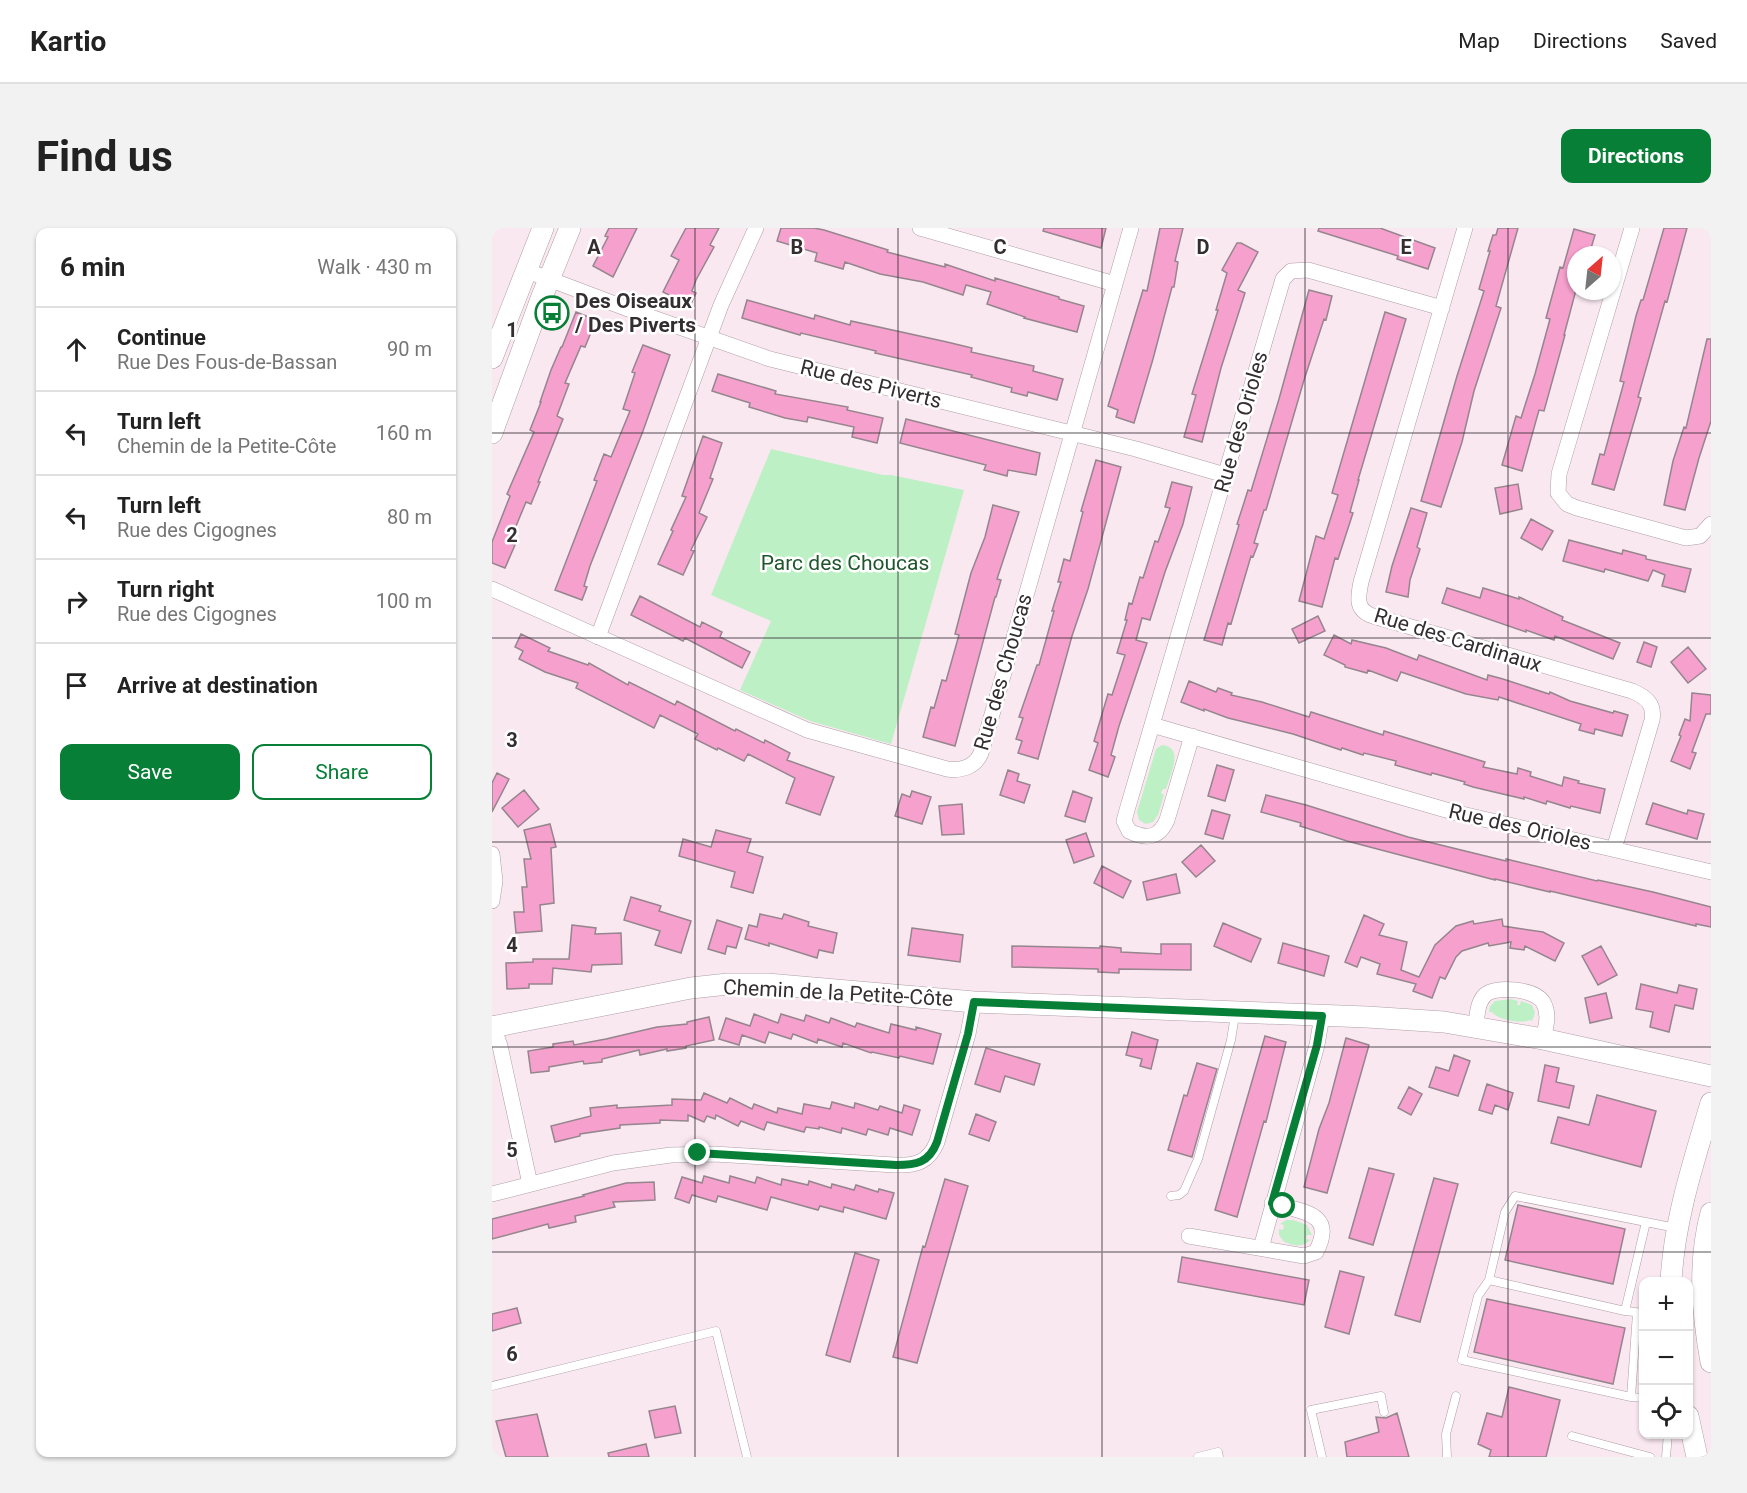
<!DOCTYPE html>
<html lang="en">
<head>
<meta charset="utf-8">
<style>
  body { margin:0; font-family:Roboto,sans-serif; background:#f2f2f2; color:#222 }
  .controls { position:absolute; right:18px; bottom:18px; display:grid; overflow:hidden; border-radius:12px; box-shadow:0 2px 4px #0004 }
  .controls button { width:54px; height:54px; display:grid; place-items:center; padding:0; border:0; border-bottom:2px solid #e0e0e0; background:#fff; color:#222; font:30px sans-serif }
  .compass { position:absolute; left:1075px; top:18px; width:54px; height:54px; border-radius:50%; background:#fff; box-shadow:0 2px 4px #0004; rotate:27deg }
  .stop { position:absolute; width:18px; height:18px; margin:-14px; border:4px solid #077f37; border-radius:50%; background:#fff }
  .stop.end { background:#077f37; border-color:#fff; box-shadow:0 2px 6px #0008 }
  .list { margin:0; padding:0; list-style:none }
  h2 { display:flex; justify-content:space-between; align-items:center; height:78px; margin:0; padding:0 24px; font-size:26px }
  h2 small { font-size:20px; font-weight:400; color:#767676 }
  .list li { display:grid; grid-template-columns:39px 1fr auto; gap:18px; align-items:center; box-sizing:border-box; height:84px; padding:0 24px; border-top:2px solid #e0e0e0 }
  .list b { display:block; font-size:22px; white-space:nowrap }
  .list p { margin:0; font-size:20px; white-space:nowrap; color:#767676 }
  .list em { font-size:20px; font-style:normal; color:#767676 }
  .actions { display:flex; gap:12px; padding:18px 24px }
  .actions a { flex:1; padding:14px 0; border:2px solid #077f37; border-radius:12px; text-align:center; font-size:21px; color:#077f37 }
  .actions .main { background:#077f37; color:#fff }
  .icon { flex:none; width:33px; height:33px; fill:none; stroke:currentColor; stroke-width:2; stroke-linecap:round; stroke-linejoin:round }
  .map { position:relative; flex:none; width:1219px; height:1229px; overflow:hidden; border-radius:12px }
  header { display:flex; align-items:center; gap:36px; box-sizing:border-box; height:84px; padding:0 30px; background:#fff; border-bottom:2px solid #e0e0e0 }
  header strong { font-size:28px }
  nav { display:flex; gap:33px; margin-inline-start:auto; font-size:21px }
  .intro { display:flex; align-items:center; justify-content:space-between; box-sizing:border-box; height:144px; padding:0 36px }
  h1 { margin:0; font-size:42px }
  .button { padding:15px 27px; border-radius:12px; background:#077f37; color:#fff; font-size:21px; font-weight:700 }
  main { display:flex; gap:36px; padding:0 36px }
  aside { flex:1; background:#fff; border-radius:12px; box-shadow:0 2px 4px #0004 }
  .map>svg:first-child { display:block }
  .green { fill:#bdf0c5 }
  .building { fill:#f6a0ce; stroke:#95858d; stroke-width:1.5 }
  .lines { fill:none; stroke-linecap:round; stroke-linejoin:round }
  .lane-casing { stroke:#af9ea6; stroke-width:9 }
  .street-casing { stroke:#af9ea6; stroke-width:16 }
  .secondary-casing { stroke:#af9ea6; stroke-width:22 }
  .lane { stroke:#fff; stroke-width:8 }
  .street { stroke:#fff; stroke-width:15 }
  .secondary { stroke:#fff; stroke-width:21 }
  .route { stroke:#077f37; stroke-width:8 }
  .grid { fill:none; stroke:#342e31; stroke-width:1.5; stroke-opacity:0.55 }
  .labels { text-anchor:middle; stroke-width:5; stroke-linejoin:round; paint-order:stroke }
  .poi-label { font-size:21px; font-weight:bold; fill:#342e31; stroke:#fff; text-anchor:start }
  .street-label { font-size:21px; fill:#342e31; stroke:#fff }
  .park-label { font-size:21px; fill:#1f562d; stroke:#fff }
  .grid-label { font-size:20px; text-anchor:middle; font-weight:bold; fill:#342e31; stroke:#fff; stroke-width:5; stroke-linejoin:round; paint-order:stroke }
</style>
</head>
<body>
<header>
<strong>Kartio</strong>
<nav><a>Map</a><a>Directions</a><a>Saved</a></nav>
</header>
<div class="intro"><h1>Find us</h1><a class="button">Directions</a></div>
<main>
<aside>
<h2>6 min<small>Walk · 430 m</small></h2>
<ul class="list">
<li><svg class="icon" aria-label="ahead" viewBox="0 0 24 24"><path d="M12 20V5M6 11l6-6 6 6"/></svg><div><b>Continue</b><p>Rue Des Fous-de-Bassan</p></div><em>90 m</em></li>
<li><svg class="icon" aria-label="left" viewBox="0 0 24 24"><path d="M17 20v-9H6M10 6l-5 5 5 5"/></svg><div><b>Turn left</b><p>Chemin de la Petite-Côte</p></div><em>160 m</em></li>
<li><svg class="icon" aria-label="left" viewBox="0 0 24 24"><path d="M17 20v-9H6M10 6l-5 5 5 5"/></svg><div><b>Turn left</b><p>Rue des Cigognes</p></div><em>80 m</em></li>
<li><svg class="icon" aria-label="right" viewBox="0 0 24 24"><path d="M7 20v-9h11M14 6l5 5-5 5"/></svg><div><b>Turn right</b><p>Rue des Cigognes</p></div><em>100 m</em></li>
<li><svg class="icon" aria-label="arrive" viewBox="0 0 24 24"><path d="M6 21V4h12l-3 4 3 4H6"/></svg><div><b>Arrive at destination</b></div></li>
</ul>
<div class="actions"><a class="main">Save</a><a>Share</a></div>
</aside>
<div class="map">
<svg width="1219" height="1229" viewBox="0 0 1219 1229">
  <rect width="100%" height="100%" fill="#fae8f1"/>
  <path class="green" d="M279,221l112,26h8l73,15 -73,254 -81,-23 -70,-31 31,-69 -60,-26z
    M670,517c23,2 8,30 4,44h-3l-2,4 3,2 -6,20 -5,7 -7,2 -7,-4 -2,-8 19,-63z
    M1019,771l7,2 -1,4h3l1,-4 11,4 3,8 -3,8 -2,-1c-9,4 -32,0 -38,-8h-3l1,-6 5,-5z
    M794,992h7l14,5 5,10h-5l-1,4 4,1c-7,8 -18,6 -27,1l-4,-6v-6l4,1 1,-5 -4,-1z"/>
  <path class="building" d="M117,0h28l-24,49 -20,-11 15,-29 -3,-1z
    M194,0h33l-9,17 4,2 -18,33 -4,11 4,2 -6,13 -27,-14 16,-32 -8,-4z
    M289,0h33l10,2 64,20 -1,2 58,15v-3l50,17v-3l64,19v2l25,7 -7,26 -53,-14 1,-1 -38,-13 4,-12 -25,-7 -3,10 -40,-13 -43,-8 -35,-12 -2,7 -28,-8 2,-8 -40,-12z
    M552,0h62l-5,20 -58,-17z
    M668,0h23l-8,33 3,1 -4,25h-2l-19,72 -19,64 -18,-6 2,-7 -10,-4 35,-116 4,1z
    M827,0h61l55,20 -7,21 -31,-10 1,-3 -80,-25z
    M1006,0h20l-22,78 5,2 -27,83 -12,51 -21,65 -20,-6 36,-125 27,-85 -5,-2 11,-38h-2l5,-16h3z
    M1172,0h23l-20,74 -2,-1 -27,96 3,1 -27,92 -22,-6 8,-30 4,1 20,-73 -4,-1 16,-65 5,-16h2z
    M1082,1l21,6 -6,20h-13v35l-12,45h1l-21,76 -5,-1 -17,61 -20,-6 14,-49 5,2 14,-44 15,-55 -4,-1 14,-51 3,1z
    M745,15h4l17,9 -20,38 7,3 -24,75 -19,74 -18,-5 12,-42 -4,-1 26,-84h-2l11,-37 -5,-3z
    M817,62l23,6 -6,24 -2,-1 -20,61 -38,130h-2l-10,33 4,1 -5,13 -2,-1 -20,68 -3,-1 -6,22 -18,-5 35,-115 -2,-1 4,-12 7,-22 3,1 28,-92z
    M255,72l67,19 1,-4 35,10 1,-4 96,21 25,6 -1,4 63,14 -1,5 30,8 -6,21 -29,-8 -1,4 -16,-4 1,-4 -41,-11 1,-2 -97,-22 1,-2 -75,-18 -1,2 -58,-17z
    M84,84l20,8 -11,27 -4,-1 -16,37 4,1 -12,32 6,3 -25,63h2l-9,22 -5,-2 -17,41 6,2 -10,23 -13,-5v-21l18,-46 -3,-2 27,-62 -4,-2 11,-28h-1l11,-32 10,-23h1z
    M893,84l21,7 -48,161h1l-9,32 3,1 -15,46 -3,-1 -13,49 -23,-6 17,-65 8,3 14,-44 -6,-2z
    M1215,111h4v82l-12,37 -14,52 -21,-5 9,-44 11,-34 2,1z
    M151,117l27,10 -27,76 -53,135 -6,20 3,1 -5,13 -27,-10 42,-109 -3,-1 10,-26 7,3 19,-46 -7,-2 12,-36 -3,-1z
    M226,146l58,17 -1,3 73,13 -1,3 36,8 -6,25 -25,-6 2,-10 -46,-10 -1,5 -22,-4 -36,-11 1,-4 -38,-12z
    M414,191l134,34 -4,22 -28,-5 -1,6 -23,-6 2,-5 -86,-22z
    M211,208l19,7 -12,35 3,1 -14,34 8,4 -16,33 3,1 -11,24 -25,-11 15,-33 -2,-1 15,-33 -4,-1z
    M604,232l25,7 -33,122 -16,47 -34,123 -20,-6 4,-12 -6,-2 7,-21 -4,-1 18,-52h2l15,-54h-2l9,-29h-3l6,-23 6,2 13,-49 -2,-1z
    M680,254l20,5 -9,37 -18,48 -15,48 -8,-2 -6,22 11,3 -28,83 -8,29 4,2 -7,20 -19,-7 9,-27 -4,-2 14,-47 4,1 13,-40 -8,-2 10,-33h-2l4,-17 3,1 8,-27 3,1 12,-37 3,1 12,-34 -5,-1z
    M1026,256l4,25 -22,5 -5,-26z
    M501,277l26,7 -22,67 4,1 -5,17h-1l-40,149 -32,-9 8,-30 3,1 8,-28 4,1 13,-46 -4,-1 16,-61 14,-36z
    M919,280l16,5 -10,34 3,2 -10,31 -2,17 -22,-5 6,-26z
    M1039,291l22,12 -11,19 -21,-12z
    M1077,312l53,14 1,-4 23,6v3l45,10 -6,23 -23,-6 3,-11 -12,-5 -5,11 -43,-12 -1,3 -41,-11z
    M955,360l33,10 3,-10 36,11v-2l44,20 -1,3 58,23 -7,16 -58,-23 -1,4 -28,-10v2l-84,-29z
    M148,368l60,31 2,-5 20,10 -2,5 30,15 -8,16 -57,-30 -2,3 -52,-26z
    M826,388l7,15 -26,12 -7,-14z
    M29,406l29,14 -2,3 40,14 1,-2 39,22 1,-3 46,23 2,-4 58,30 1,-2 28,14 1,-3 25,13 -3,7 47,17 -14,38 -34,-12 9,-25 -47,-24 -4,7 -26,-13 -1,2 -22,-11 3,-5 -38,-19 -6,13 -78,-40 2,-5 -33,-11 -26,-13 4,-8 -8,-4z
    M842,407l17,9 1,-4 34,8 31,12 2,-5 68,25 1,-5 15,4 46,15 1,-2 20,9 43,12 1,-2 14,4 -6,21 -27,-7 -1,5 -15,-4 2,-6 -82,-27 -1,3 -32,-6 -65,-22 -4,9 -29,-11 -1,3 -22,-6v-2l-21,-10z
    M1152,414l13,5 -6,20 -14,-5z
    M1196,419l18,22 -18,14 -17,-21z
    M697,453l27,11 2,-4 14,5 -1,2 31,7 47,15 2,-5 72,23 1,-4 101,31 -2,5 34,7 1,-6 13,4 -1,4 32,10 2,-9 15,4 -1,2 27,6 -5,24 -29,-7 -1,2 -23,-7 -1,3 -22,-7v2l-51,-12 -9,-3 1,-2 -33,-9 -1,2 -36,-10 1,-4 -32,-8 -1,2 -21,-7 -1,2 -48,-16 -65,-16 -24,-9v2l-23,-9z
    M1200,465l19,2v19h-5l-14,38 4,1 -6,16 -19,-8 10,-25 -2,-1 6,-16 5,2z
    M725,537l17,5 -9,31 -17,-5z
    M516,542l11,4 -2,7 13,4 -6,18 -24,-8z
    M5,545l12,6 -17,33v-29z
    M32,562l15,19 -21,18 -16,-19z
    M420,563l19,6 -9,27 -27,-8 7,-22 8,3z
    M581,563l19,7 -7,24 -20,-6z
    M774,567l40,10 102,32 98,24v-2l91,22 1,-1 55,12 58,15v20l-15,-3v2l-146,-35v1l-55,-13v1l-148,-39 -47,-15 1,-3 -40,-11z
    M1161,575l34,11 1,-4 16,4 -7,25 -51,-15z
    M470,576l2,30 -22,1 -3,-29z
    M720,582l18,5 -7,24 -18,-5z
    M58,596l6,23 -5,1 3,55 -14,2 2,26 -26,2 -2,-21h10l-2,-25h5l-3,-28h7l-7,-29z
    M224,602l35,9 -4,13 16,5 -10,36 -22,-6 4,-15 -56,-16 4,-17 28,8z
    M594,605l8,23 -20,7 -8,-23z
    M709,617l14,16 -19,16 -14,-15z
    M610,638l29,15 -8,17 -29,-15z
    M684,646l4,19 -33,7 -4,-18z
    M139,669l30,9 -2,5 32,10 -10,32 -26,-8 5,-14 -36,-11z
    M268,686l22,5 2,-5 25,8 -1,4 29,7 -4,20 -14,-3 -2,8 -48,-15v3l-24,-7 4,-14 8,2z
    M872,687l20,9 -5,11 28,7 -6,28 18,7 16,-32 21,-19 17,-5 1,3 28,-5 1,7 40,6 21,11 -9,18 -30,-15 -1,4 -14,-2 1,-6 -22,4 -1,-3 -26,8 -6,6 -11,22 -5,-2 -8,21 -19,-7 3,-7 -39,-10 3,-10 -19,-7 -4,10 -12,-5z
    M225,692l25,8 -6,20 -9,-2 -2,8 -17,-5z
    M731,695l38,16 -10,23 -37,-16z
    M80,697l24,3 -1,6 26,-1 1,31 -30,1 -1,7 -38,-4 -1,16h-23v4l-22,1 -1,-26 27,-1v-3h36z
    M420,700l51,7 -3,27 -52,-7z
    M791,715l46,13 -5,20 -46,-13z
    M669,716h30v26l-72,-1v4l-21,-1v-3l-86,-2v-21l88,2v-2l21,2v4l40,2z
    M1109,718l16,29 -19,10 -16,-29z
    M1149,756l36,9 2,-8 18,4 -4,20 -18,-4 -6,27 -19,-5 3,-15 -17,-3z
    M1114,765l6,25 -22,5 -5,-25z
    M262,786l24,9 3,-9 23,7 2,-6 23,8 2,-5 24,9 2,-4 32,10 2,-9 25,6v-3l25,7 -8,30 -33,-8 -1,2 -27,-6 -1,1 -28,-10 -1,4 -24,-8 -1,4 -24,-9 -2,5 -22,-7 -4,11 -23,-8 -3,10 -20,-6 7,-21 24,8z
    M217,789l5,23 -28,6v2l-19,3v-2l-27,6 -1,-5 -37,9v3l-18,2 -1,-3 -34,6v4l-18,2 -3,-22 25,-4v-3l20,-3 1,4 32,-6 51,-12 30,-3v-2z
    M640,804l26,8 -7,29 -11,-3 2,-7 -16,-4z
    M773,808l21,6 -20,80 -2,-1 -27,96 -22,-7z
    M854,810l23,7 -42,148 -23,-6 15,-58 10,-26z
    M494,820l54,16 -6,21 -29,-9 -5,16 -25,-8z
    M962,827l16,6 -12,35 -29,-9 7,-20 13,4z
    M705,835l20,6 -25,88 -24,-7 16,-55 3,1z
    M1053,837l14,3 -3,14 18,4 -5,22 -31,-7z
    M995,856l26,9 -5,17 -13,-5 -3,9 -13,-4z
    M917,859l13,7 -11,21 -13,-7z
    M212,865l23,10 3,-5 22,11 2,-5 23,9 1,-5 24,6 2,-10 26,5 2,-7 22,6 1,-5 23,7 2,-4 22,7 2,-8 16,5 -8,25 -22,-7 -2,7 -20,-6 -2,6 -24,-7 -1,5 -22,-6v2l-13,-2 -2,5 -37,-10 -3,8 -23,-9 -3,5 -22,-11 -1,4 -8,-3 -3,6 -16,-7v6l-28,-1v3l-40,2v3l-40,6v2l-25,6 -4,-16 40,-10 -1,-8 27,-3v3l55,-3v-6l29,1z
    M1105,867l59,16 -15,56 -90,-24 7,-26 31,8z
    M484,886l20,8 -7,19 -20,-7z
    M877,940l25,6 -21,71 -24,-7z
    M212,948l25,7 1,-7 25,7 2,-6 24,8 1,-6 26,6 1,-4 22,7 1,-4 22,6 2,-5 22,7 1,-3 15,4 -8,26 -42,-12 -1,5 -23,-6 -2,4 -47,-13 -4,13 -49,-14 -2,6 -24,-7 -3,8 -14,-5 7,-21 20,6z
    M942,950l24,6 -38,138 -25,-7z
    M453,951l23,7 -51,177 -24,-6 30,-111 2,1z
    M162,954l1,18 -42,2 2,5 -40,9 1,6 -27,6 -1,-4 -56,15v-20l92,-23 -1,-1 43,-12z
    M1026,977l107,24 -12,55 -108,-24z
    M363,1025l24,7 -29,102 -24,-7z
    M690,1029l127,23 -5,25 -126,-23z
    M848,1043l24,6 -15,57 -24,-7z
    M995,1071l138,29 -12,56 -139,-32z
    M25,1080l4,15 -29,8v-17z
    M1017,1159l51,13 -14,57h-57l2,-7 -13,-6 9,-31 15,4z
    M183,1178l6,27 -26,5 -6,-27z
    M905,1185l12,44h-62l-2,-15 34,-10 -3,-15 10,1z
    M45,1186l11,43h-42l-10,-36z
    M154,1216l3,13h-40l-1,-4z"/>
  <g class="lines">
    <g class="lane-casing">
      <path id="lane" d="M679,968l8,-1 5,-4 14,-32 33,-119 4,-25
        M997,1052l-11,16 -16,64 169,37 13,1
        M1133,1083l21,-89
        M1152,1085l-19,-2 -136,-31 16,-68 10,-16 161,32
        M0,1158l224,-55 31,126
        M1139,1169l6,-84
        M1080,1208l78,21
        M706,1229l20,-5 1,5
        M830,1229l-11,-47 70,-14 3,16
        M955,1229l-1,-23 10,-38
        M1174,1229l2,-23"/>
    </g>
    <g class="street-casing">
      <path id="street" d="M428,0l195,56
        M973,0l-104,354c-3,15 -6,28 12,34l259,75c14,6 23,13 20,29l-38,129
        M1140,0l-73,246 -1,19 9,11 10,4 109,30 14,-2 11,-12
        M33,42l103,39 142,50 366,90 89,26
        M0,361l315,141 140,39c15,2 28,-2 34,-16l150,-525
        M106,409l123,-332 35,-77
        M660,497l301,87 258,60
        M700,508l-25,84c-8,18 -20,20 -38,11l-5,-10 3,-11 156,-531 8,-8 17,-1 134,38
        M0,626l3,27 -3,20
        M0,795l8,23 30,138
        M984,799c1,-11 1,-24 9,-32 11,-10 50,-6 58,7 7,12 3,24 0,37
        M0,966l121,-31 58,-8 43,-1 181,11c21,1 34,-3 42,-23l31,-108 6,-32
        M697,1008l115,20 12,-4c21,-40 -15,-40 -44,-49
        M769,1020l56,-203 5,-29"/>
    </g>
    <g class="secondary-casing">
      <path id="secondary" d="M0,130l51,-130
        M0,205l49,-134 29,-71
        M0,799l199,-39 37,-4h39l207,18 393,15 77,5 99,17 168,37
        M1219,985c-13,49 -9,99 0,149
        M1179,1054c3,-62 23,-121 40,-179
        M1196,1188l9,41"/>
    </g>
    <use href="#lane" class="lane"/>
    <use href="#street" class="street"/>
    <use href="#secondary" class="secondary"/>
  </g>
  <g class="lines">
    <path class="route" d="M206,925l198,12c20,0 33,-2 41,-23l31,-108 6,-32 348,14 -5,29 -45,158 11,3"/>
  </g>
  <path class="grid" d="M203,0v1229M406,0v1229M610,0v1229M813,0v1229M1016,0v1229M0,205h1219M0,410h1219M0,614h1219M0,819h1219M0,1024h1219"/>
  <defs>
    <g id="bus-ring" transform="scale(1.725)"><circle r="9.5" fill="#fff" stroke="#077f37" stroke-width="1.5"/><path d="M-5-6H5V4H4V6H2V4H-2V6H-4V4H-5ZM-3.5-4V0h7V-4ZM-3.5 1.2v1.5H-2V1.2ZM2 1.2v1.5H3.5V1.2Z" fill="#077f37"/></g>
  </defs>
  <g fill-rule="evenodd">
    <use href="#bus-ring" x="60" y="85"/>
  </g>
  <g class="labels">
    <g class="poi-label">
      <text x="83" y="80">Des Oiseaux<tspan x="83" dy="24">/ Des Piverts</tspan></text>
    </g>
    <g class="street-label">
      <text transform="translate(379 156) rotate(14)" y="7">Rue des Piverts</text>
      <text transform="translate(749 194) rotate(-74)" y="7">Rue des Orioles</text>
      <text transform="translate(966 412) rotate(17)" y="7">Rue des Cardinaux</text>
      <text transform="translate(511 444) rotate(-74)" y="7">Rue des Choucas</text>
      <text transform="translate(1028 599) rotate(13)" y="7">Rue des Orioles</text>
      <text transform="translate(346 765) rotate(3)" y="7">Chemin de la Petite-Côte</text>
    </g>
    <g class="park-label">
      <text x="353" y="342">Parc des Choucas</text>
    </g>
  </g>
  <g class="grid-label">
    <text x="102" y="26">A</text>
    <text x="305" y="26">B</text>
    <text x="508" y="26">C</text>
    <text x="711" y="26">D</text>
    <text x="914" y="26">E</text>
    <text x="20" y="109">1</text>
    <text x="20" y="314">2</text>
    <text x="20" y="519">3</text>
    <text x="20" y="724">4</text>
    <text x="20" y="929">5</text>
    <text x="20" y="1133">6</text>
  </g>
</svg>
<div class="controls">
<button>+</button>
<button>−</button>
<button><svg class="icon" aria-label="locate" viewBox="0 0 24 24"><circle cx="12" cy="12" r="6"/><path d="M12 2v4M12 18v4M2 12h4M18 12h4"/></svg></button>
</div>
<svg class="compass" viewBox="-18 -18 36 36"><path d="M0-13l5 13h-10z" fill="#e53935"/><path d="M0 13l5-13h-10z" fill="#767676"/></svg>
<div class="stop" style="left:791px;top:978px"></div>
<div class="stop end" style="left:206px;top:925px"></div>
</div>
</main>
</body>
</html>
